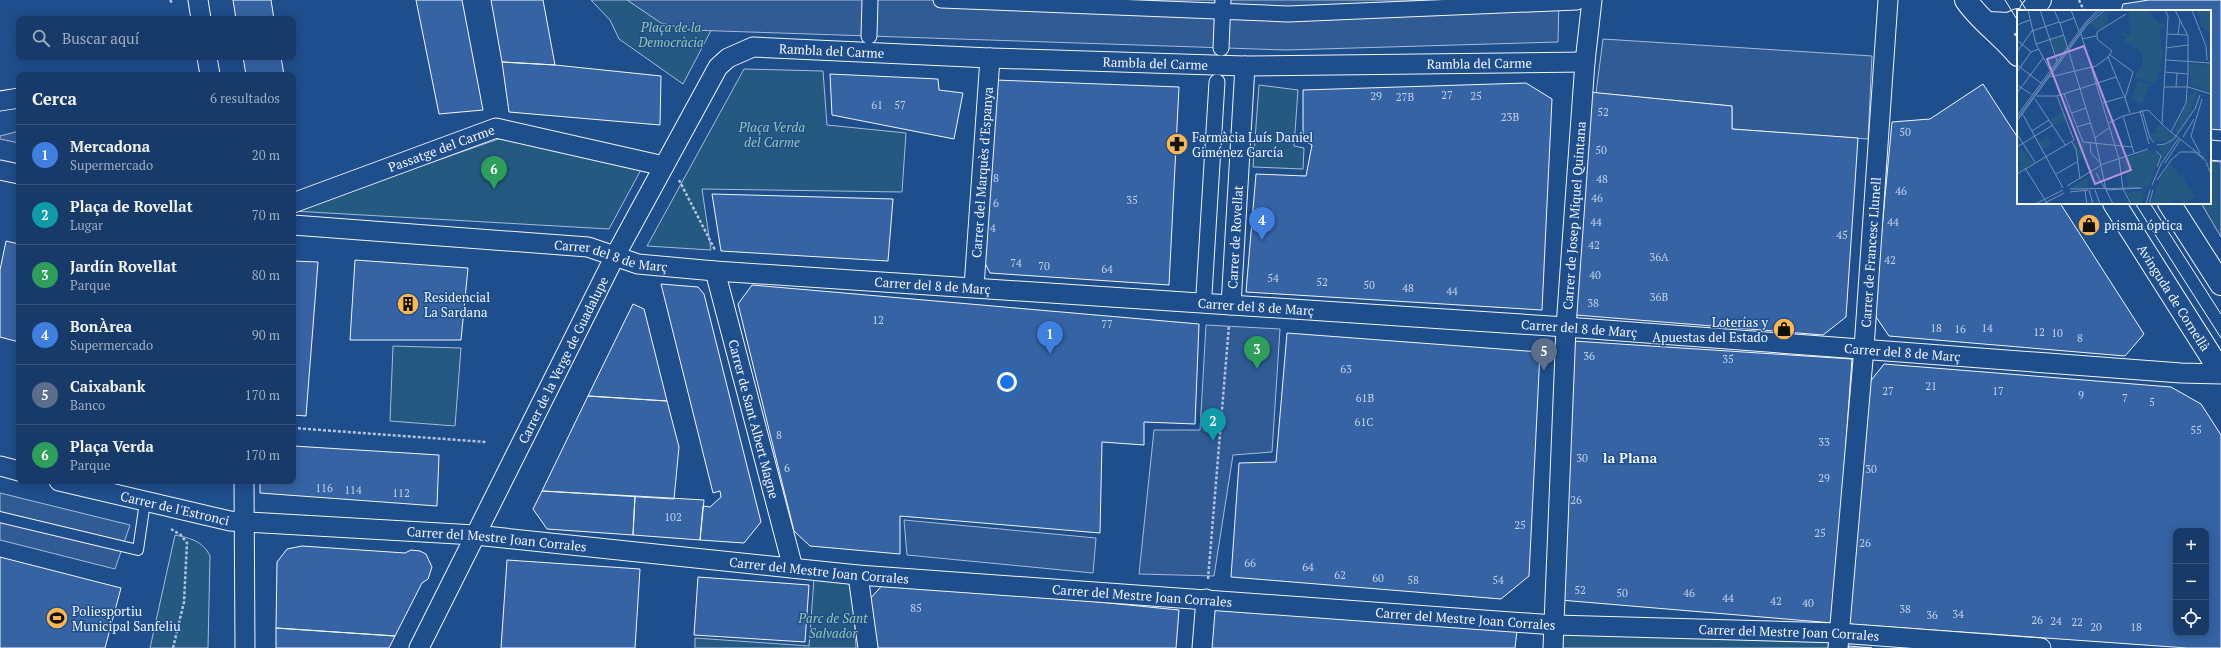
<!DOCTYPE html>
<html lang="es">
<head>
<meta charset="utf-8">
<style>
  body { margin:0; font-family:"PT Serif",serif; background:#244571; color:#f1f3f6 }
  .controls { position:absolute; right:12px; bottom:12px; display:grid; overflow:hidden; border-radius:8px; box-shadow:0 2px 10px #0003 }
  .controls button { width:36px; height:36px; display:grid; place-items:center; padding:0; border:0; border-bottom:1px solid #36547d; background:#173a69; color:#f1f3f6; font:20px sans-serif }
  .you { position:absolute; left:1007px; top:382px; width:14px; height:14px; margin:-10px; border:3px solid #fff; border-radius:50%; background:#1a73e8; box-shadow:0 0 0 6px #1a73e833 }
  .badge { display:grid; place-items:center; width:26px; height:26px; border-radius:50%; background:#ffb74d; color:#fff; font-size:13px; font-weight:700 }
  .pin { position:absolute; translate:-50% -33px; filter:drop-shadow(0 1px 2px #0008) }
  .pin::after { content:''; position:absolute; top:21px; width:14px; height:12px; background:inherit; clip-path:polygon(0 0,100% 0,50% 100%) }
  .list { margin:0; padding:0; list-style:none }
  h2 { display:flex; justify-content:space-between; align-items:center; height:52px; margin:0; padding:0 16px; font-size:17px }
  h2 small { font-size:13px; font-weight:400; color:#9eadc0 }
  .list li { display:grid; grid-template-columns:26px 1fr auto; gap:12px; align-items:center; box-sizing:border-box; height:60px; padding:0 16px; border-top:1px solid #36547d }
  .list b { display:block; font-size:15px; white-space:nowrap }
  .list p { margin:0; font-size:13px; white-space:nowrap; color:#9eadc0 }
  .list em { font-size:13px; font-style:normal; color:#9eadc0 }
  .icon { flex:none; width:22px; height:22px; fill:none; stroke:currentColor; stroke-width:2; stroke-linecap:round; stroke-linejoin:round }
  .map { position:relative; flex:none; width:2221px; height:648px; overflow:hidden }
  .search { position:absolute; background:#173a69; box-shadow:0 2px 10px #0003; left:16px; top:16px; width:280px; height:44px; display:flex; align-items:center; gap:10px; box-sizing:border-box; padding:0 14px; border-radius:8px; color:#9eadc0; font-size:15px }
  .panel { position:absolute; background:#173a69; box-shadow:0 2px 10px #0003; left:16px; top:72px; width:280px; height:412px; border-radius:8px }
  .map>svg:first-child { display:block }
  .green { fill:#245a82; stroke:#a8bbd7 }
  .parking { fill:#305b95; stroke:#a8bbd7 }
  .building { fill:#3563a3; stroke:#f2f6ff; fill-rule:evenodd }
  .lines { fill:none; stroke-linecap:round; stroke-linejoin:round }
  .service-casing { stroke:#f2f6ff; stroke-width:12 }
  .pedestrian-casing { stroke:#f2f6ff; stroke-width:17 }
  .minor-casing { stroke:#f2f6ff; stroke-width:21 }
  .tertiary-casing { stroke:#f2f6ff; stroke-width:24 }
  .path { stroke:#b3c4dc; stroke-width:2.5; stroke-dasharray:3 2; stroke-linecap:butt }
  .service { stroke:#1f4e8c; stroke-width:10 }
  .pedestrian { stroke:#1f4e8c; stroke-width:15 }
  .minor { stroke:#1f4e8c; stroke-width:19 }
  .tertiary { stroke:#1f4e8c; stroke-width:22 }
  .tram { stroke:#f2f6ff; stroke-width:1 }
  .labels { text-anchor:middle; stroke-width:3; stroke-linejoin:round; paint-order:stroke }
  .number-label { font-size:11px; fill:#c3d1e8 }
  .park-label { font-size:13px; font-style:italic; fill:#97c8a6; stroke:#1f4e8c }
  .street-label { font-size:13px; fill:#f2f6ff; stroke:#1f4e8c }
  .poi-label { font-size:13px; fill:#f2f6ff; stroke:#1f4e8c; text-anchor:start }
  .neighbourhood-label { font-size:14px; font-weight:bold; fill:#f2f6ff; stroke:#1f4e8c }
  .inset-road { fill:none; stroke:#7391ba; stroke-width:1 }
  .view { fill:#b691df; fill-opacity:0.15; stroke:#b691df; stroke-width:2 }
  .inset-edge { fill:none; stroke:#f2f6ff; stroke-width:2 }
</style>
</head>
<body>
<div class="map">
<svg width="2221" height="648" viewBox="0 0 2221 648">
  <rect width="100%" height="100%" fill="#1f4e8c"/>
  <path class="green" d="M591,0h136l-44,84 -64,-45 -9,-19z
    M744,69l79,2 4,54 79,8 -4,59 -200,-3 9,61 -64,-4z
    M1259,85l39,5 -4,56 10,2 -1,21 -50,-2z
    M504,137l139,29 -34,63 -316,-18z
    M2210,161l11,1v75l-20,-34h9z
    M393,346l68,2 -6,78 -65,-5z
    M175,535c15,3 28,6 35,21l-2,92h-58z
    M814,579l39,3 3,66h-161v-10l114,8z
    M1559,629l271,12 -1,7h-271z"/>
  <path class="parking" d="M627,0h932l-1,42 -272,8 -596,-20 -29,-7z
    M1603,39l269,17 -4,83 -136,-10v-23l-136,-13z
    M19,131v12l-19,-4v-3z
    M1206,325l74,4 -8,123 -39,3 -19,121 -75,-2 15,-144h46z
    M0,493l130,32 -15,44 -115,-29z
    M904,520l192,18 -3,35 -186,-18z"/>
  <path class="building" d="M233,0h38l3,19h-38z
    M416,0h46l21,110 -44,4z
    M491,0h52l12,65 -53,-3z
    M2149,0h72v130l-11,-1v-118h-89l2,-7z
    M243,57h38l3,18h-38z
    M502,62l53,3 106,11 -1,49 -151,-13z
    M830,74l108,5 1,11 24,3 -9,46 -122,-24z
    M995,80l184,7 -10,198 -179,-12 -6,-12z
    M1526,83l26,16 -10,211 -296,-18 10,-118 50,2 6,-31 -9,-5v-50z
    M1983,84l35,54v65h42l84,131 -19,22 -236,-20 -15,-22 18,-192 38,-3z
    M1589,92l143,14v23l126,9 -12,179 -23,18 -247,-20z
    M712,194l181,5 -5,62 -167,-10z
    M6,241l13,3v98l-19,-5v-67z
    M355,260l113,8 -7,72h-111z
    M293,261l25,1 -12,154 -13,-1z
    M661,284l37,3 6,7 57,228 -17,21 -44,-3 3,-34 7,1 11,-10 -1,-6 -7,2z
    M752,285l447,39 -4,100 -51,-2v23l-42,-3 -2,91 -200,-17v38l-90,-8 -16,-15 -56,-227z
    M633,304l11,5 23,92 -79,-5z
    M1287,333l253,19 -11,224 -28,23 -270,-22 8,-114 37,-1z
    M1573,341l279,18 -19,264 -273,-23z
    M1884,364l287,23 30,17 20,31v213h-34l-339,-24 21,-241zM2176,531h30v102h-30z
    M588,396l79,5 12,46 -5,52 -132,-8z
    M293,446l146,9 -2,51 -177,-13v-12h33z
    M542,491l93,5 -2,39 -86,-6 -14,-20z
    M635,496l69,4 -4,40 -67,-5z
    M302,546l103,7 6,-3 9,1 6,3 6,13 -4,12 -6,4 -27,53 -119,-8 1,-66 10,-13z
    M0,557l121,31 -16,60h-105z
    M507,560l133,9 -5,79h-134z
    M698,577l111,8 -4,57 -111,-7z
    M886,581l293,29 -3,38h-302l-6,-47z
    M1210,609l307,22 -2,17h-306z
    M276,628l119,8 -6,12h-113z
    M1849,646l23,2h-24z"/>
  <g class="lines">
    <g class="service-casing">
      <path id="service" d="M0,517l138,33 7,-48"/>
    </g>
    <g class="pedestrian-casing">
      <path id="pedestrian" d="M941,0l347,14 289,-12
        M869,36l1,-36
        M1221,48l2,-48
        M1204,294l13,-212"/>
    </g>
    <g class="minor-casing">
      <g id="minor">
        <path d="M198,0l3,19"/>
        <path d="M207,57l3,18"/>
        <path d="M0,101l19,-3"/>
        <path d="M2210,150l11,1"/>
        <path d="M0,170l19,4"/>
        <path id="s1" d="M293,203l203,-75 168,38"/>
        <path id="s2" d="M293,225l295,22 50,17 77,7 851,56 615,46 40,1"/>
        <path id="s3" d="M715,271l78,297"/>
        <path id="s4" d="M974,287l16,-229"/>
        <path id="s5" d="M1231,305l14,-239"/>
        <path d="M0,466l19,5"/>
        <path id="s6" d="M59,481l171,40 245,14 383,40 697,50 284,8 202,15"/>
        <path d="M244,481l1,167"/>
        <path d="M858,575l10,73"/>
        <path id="s7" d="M419,648l196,-392 103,-189 10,-9 25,-11 237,11 255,8 340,-4"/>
        <path d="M1202,648l4,-49"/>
        <path id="s8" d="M1553,648l13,-321 19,-265 7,-62"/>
        <path id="s9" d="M1838,648l26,-300 24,-348"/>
      </g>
    </g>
    <g class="tertiary-casing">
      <g id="tertiary">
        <path d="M1966,0c14,21 36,35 52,55"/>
        <path d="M2031,11l9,-11"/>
        <path d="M1988,23l21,1 9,-4"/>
        <path id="s10" d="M2114,203l107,169"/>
        <path d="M2169,203l52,81"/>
      </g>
    </g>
    <path class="path" d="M170,0l3,4
      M2079,0l5,11
      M679,180l36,70
      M293,428l193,14
      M171,529l10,6 6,8 -3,59 -11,46
      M1208,579l21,-254"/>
    <use href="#service" class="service"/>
    <use href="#pedestrian" class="pedestrian"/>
    <use href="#minor" class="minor"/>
    <use href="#tertiary" class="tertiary"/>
    <path class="tram" d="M2005,0l13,21
      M2020,0l7,11
      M2135,203l86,135
      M2150,203l71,111"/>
  </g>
  <defs>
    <g id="pharmacy-disc" transform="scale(1.15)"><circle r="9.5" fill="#ffb74d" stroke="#1f4e8c"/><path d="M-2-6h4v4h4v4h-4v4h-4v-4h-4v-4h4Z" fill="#111"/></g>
    <g id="shop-disc" transform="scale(1.15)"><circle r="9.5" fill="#ffb74d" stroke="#1f4e8c"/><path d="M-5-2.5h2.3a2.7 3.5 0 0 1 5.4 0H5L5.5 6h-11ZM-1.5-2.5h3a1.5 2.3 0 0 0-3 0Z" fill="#111"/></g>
    <g id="building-disc" transform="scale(1.15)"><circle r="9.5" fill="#ffb74d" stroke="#1f4e8c"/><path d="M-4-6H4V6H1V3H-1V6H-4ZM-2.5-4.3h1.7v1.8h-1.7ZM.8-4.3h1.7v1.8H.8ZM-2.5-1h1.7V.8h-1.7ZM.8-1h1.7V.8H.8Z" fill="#111"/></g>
    <g id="stadium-disc" transform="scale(1.15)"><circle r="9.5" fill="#ffb74d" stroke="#1f4e8c"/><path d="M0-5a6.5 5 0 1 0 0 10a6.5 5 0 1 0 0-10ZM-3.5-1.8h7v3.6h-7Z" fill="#111"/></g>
  </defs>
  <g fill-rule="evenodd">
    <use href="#pharmacy-disc" x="1177" y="144"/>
    <use href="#shop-disc" x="2089" y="225"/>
    <use href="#building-disc" x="408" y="304"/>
    <use href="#shop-disc" x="1784" y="329"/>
    <use href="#stadium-disc" x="57" y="618"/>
  </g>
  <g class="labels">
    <g class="number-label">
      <text x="1447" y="99">27</text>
      <text x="1376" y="100">29</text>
      <text x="1476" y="100">25</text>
      <text x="1405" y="101">27B</text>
      <text x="877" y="109">61</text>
      <text x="900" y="109">57</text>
      <text x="1603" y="116">52</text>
      <text x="1510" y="121">23B</text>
      <text x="1905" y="136">50</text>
      <text x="1601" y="154">50</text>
      <text x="996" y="182">8</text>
      <text x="1602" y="183">48</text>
      <text x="1901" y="195">46</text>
      <text x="1597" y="202">46</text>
      <text x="1132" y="204">35</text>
      <text x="996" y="207">6</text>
      <text x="1596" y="226">44</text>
      <text x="1893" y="226">44</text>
      <text x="993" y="232">4</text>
      <text x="1842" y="239">45</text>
      <text x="1594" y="249">42</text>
      <text x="1659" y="261">36A</text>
      <text x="1890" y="264">42</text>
      <text x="1016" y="267">74</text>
      <text x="1044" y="270">70</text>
      <text x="1107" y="273">64</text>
      <text x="1595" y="279">40</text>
      <text x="1273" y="282">54</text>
      <text x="1322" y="286">52</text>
      <text x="1369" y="289">50</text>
      <text x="1408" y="292">48</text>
      <text x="1452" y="295">44</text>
      <text x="1659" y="301">36B</text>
      <text x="1593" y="307">38</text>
      <text x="878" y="324">12</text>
      <text x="1107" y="328">77</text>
      <text x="1936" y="332">18</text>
      <text x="1987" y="332">14</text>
      <text x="1960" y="333">16</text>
      <text x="2039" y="336">12</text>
      <text x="2057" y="337">10</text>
      <text x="2080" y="342">8</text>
      <text x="1589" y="360">36</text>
      <text x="1728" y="363">35</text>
      <text x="1346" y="373">63</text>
      <text x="1931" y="390">21</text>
      <text x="1888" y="395">27</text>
      <text x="1998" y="395">17</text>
      <text x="2081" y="399">9</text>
      <text x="1365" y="402">61B</text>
      <text x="2125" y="402">7</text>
      <text x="2152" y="406">5</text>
      <text x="1364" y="426">61C</text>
      <text x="2196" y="434">55</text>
      <text x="779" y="439">8</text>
      <text x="1824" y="446">33</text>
      <text x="1582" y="462">30</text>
      <text x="787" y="472">6</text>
      <text x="1871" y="473">30</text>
      <text x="1824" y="482">29</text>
      <text x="324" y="492">116</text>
      <text x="353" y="494">114</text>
      <text x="401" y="497">112</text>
      <text x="1576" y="504">26</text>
      <text x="673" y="521">102</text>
      <text x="1520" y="529">25</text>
      <text x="1820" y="537">25</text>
      <text x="1865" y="547">26</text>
      <text x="1250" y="567">66</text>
      <text x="1308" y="571">64</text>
      <text x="1340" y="579">62</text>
      <text x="1378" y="582">60</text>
      <text x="1413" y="584">58</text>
      <text x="1498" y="584">54</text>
      <text x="1580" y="594">52</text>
      <text x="1622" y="597">50</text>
      <text x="1689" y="597">46</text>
      <text x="1728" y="602">44</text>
      <text x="1776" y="605">42</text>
      <text x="1808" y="607">40</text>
      <text x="916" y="612">85</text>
      <text x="1905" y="613">38</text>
      <text x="1958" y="618">34</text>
      <text x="1932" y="619">36</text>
      <text x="2037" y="624">26</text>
      <text x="2056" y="625">24</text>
      <text x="2077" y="626">22</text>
      <text x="2096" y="631">20</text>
      <text x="2136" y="631">18</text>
    </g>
    <g class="park-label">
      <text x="671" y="32">Plaça de la<tspan x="671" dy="15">Democràcia</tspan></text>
      <text x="772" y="132">Plaça Verda<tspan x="772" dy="15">del Carme</tspan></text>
      <text x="833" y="623">Parc de Sant<tspan x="833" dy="15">Salvador</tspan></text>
    </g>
    <g class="street-label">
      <text dy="5" stroke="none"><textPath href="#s7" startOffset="773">Rambla del Carme</textPath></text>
      <text dy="5" stroke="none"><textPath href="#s7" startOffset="1097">Rambla del Carme</textPath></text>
      <text dy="5" stroke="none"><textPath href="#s7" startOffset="1421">Rambla del Carme</textPath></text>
      <text dy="5" stroke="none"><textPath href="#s1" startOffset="158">Passatge del Carme</textPath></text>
      <text dy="5" stroke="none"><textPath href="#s4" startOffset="115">Carrer del Marquès d'Espanya</textPath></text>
      <text dy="5" stroke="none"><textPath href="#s8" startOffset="433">Carrer de Josep Miquel Quintana</textPath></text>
      <text dy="5" stroke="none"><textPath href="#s5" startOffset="68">Carrer de Rovellat</textPath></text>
      <text dy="5" stroke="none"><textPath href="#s9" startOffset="397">Carrer de Francesc Llunell</textPath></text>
      <text dy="5" stroke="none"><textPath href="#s2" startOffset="320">Carrer del 8 de Març</textPath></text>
      <text dy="5" stroke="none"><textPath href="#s2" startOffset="644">Carrer del 8 de Març</textPath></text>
      <text dy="5" stroke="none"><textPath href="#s10" startOffset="112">Avinguda de Cornellà</textPath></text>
      <text dy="5" stroke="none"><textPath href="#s2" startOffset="968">Carrer del 8 de Març</textPath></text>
      <text dy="5" stroke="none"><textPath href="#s2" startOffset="1292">Carrer del 8 de Març</textPath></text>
      <text dy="5" stroke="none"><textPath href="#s2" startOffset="1616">Carrer del 8 de Març</textPath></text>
      <text dy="5" stroke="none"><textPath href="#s7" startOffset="322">Carrer de la Verge de Guadalupe</textPath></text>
      <text dy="5" stroke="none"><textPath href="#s3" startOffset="153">Carrer de Sant Albert Magne</textPath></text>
      <text dy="5" stroke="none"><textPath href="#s6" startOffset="119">Carrer de l'Estronci</textPath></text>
      <text dy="5" stroke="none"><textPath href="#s6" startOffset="443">Carrer del Mestre Joan Corrales</textPath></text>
      <text dy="5" stroke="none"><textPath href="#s6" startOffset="767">Carrer del Mestre Joan Corrales</textPath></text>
      <text dy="5" stroke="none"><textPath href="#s6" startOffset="1091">Carrer del Mestre Joan Corrales</textPath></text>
      <text dy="5" stroke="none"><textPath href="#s6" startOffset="1415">Carrer del Mestre Joan Corrales</textPath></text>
      <text dy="5" stroke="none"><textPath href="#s6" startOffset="1739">Carrer del Mestre Joan Corrales</textPath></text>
    </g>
    <g class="poi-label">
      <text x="1192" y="142">Farmàcia Luís Daniel<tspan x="1192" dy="15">Giménez García</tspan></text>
      <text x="2104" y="230">prisma óptica</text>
      <text x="424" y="302">Residencial<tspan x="424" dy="15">La Sardana</tspan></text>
      <text x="1768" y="327" text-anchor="end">Loterías y<tspan x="1768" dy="15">Apuestas del Estado</tspan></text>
      <text x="72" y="616">Poliesportiu<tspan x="72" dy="15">Municipal Sanfeliu</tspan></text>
    </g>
    <g class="neighbourhood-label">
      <text x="1630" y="463">la Plana</text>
    </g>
  </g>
  <g transform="translate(2017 10)">
    <rect width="194" height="194" fill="#1f4e8c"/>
    <path d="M90,0h6l-6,4 1,10 -11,6 -6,-6zM112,0l18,1 12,12 5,1v3h-5l4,27 -3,13 2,-1v5h-3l-4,13 -20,-7 8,-14 -1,-10 -17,-12 -3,3 4,-6 -7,-6 11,3zM180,0h14l-1,22 -8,-5zM46,26l4,11 -10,12 -6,-19zM176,54l18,1v27l-21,-7v-20zM121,70l12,5 -8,19 -11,-5zM179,81l2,1 -8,22 -12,19 -3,-1 2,-6 11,-30zM46,102l4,8 -12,6 -5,-7zM142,114l8,7 8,6 -7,5 -15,-1 -3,-5 7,-3 -1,-5zM30,126l5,8 -9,6 -4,-7zM158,130l-9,13 -7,11 3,-9 -3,-9zM56,133l12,1 -3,14 -4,2zM129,140l12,3 1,7 -10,26 -6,1 4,3 -3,1 -3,13h-8l-7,-12 15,-1 1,-3 -18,-1 4,-2 -3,-21 5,-1 -9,-2zM4,141l6,2 -1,5 8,4 -17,11v-7h3l1,-4 -4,-2v-8zM154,152l2,6 4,1 2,7 4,-1 3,9 10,12 -12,8 -4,-4h-8v4h-21l9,-26zM75,164l-5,8 2,5 -17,1z" fill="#245a82"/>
    <path class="inset-road" d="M11,0l8,34 14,26M23,0l17,51M37,0l6,13 35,115 11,52 7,14M54,0l8,21M175,0l5,13M43,13l14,-5M180,13l9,23 1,14M0,15l13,-5M80,22l29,-18M64,24l38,125 4,30 8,15M150,24l21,1M161,24l2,-14M65,29l14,-3M0,30l14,12M19,34l28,-9M149,38l22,-3M0,42l15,-21 27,-9M93,45l23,17 -8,26M91,47l17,41M149,50l45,3M0,55l24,18M0,62l14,-20 8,-3M148,62l23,2M33,67l46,-11 12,-9 4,-6 -15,-12v-7M0,75l14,9M147,77h24l23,7M159,77l1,-14M0,83l26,-35M47,84l19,48 49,5M20,86h20l59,-19M108,88l5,15M18,89l31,47M86,93l20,-6M178,99l5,-14M125,100l8,28 4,5M123,101l9,33M5,103l41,75M55,103l14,-5M0,106l69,-94 12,-12M106,106l11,37M0,109l70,-96 14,-13M0,111l70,-96 18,-15M92,113l14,-7 25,-6 18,18 38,30M145,114l6,-108 -3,-6M60,117l13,-4M15,121l17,-11M154,122l15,-29 2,-29v-38l-13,-26M0,124l18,28M166,127l11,-18M78,128l15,-11M55,132l4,7 4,30M73,133l1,10 10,11M140,135l8,-1 9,-5 22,-32M0,137l36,-22M139,141l5,5 -4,11M183,143l-9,-17 11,-37M189,152l5,12M148,153l15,-23M8,158l22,35M79,163l9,16M0,164l57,-34 -17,-44M39,164l21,-12M140,170l15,-21 8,-7h15l11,9M135,175l9,-21 17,-25M50,176l36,-22 45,-15M53,179l71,-1 -35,2M72,180l4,14M78,180l5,14M68,181l2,13M53,182l18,-2M18,194l28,-14M26,194l21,-11M129,194l4,-14M132,194l4,-14"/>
    <path class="view" d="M67,36l47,124 -36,14 -48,-125z"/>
    <rect width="194" height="194" class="inset-edge"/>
  </g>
</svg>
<div class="controls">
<button>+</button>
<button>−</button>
<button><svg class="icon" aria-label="locate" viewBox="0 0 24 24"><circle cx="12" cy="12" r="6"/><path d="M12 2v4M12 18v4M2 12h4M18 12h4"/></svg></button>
</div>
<div class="you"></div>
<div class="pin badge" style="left:1050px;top:354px;background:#3f7fe0">1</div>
<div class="pin badge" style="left:1213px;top:441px;background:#0f9aa8">2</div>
<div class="pin badge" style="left:1257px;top:369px;background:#2e9e5b">3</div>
<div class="pin badge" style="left:1262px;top:240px;background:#3f7fe0">4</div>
<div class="pin badge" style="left:1544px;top:371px;background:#5c6f8a">5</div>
<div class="pin badge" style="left:494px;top:189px;background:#2e9e5b">6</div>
<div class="search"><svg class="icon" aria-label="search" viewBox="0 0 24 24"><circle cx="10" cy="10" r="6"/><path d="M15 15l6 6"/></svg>Buscar aquí</div>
<section class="panel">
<h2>Cerca<small>6 resultados</small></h2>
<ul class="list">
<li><span class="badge" style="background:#3f7fe0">1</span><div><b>Mercadona</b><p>Supermercado</p></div><em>20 m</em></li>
<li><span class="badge" style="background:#0f9aa8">2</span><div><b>Plaça de Rovellat</b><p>Lugar</p></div><em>70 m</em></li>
<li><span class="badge" style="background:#2e9e5b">3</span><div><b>Jardín Rovellat</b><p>Parque</p></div><em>80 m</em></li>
<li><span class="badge" style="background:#3f7fe0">4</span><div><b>BonÀrea</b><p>Supermercado</p></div><em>90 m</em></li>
<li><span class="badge" style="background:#5c6f8a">5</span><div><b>Caixabank</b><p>Banco</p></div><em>170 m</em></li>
<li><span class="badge" style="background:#2e9e5b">6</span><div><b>Plaça Verda</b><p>Parque</p></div><em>170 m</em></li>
</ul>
</section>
</div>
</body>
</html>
